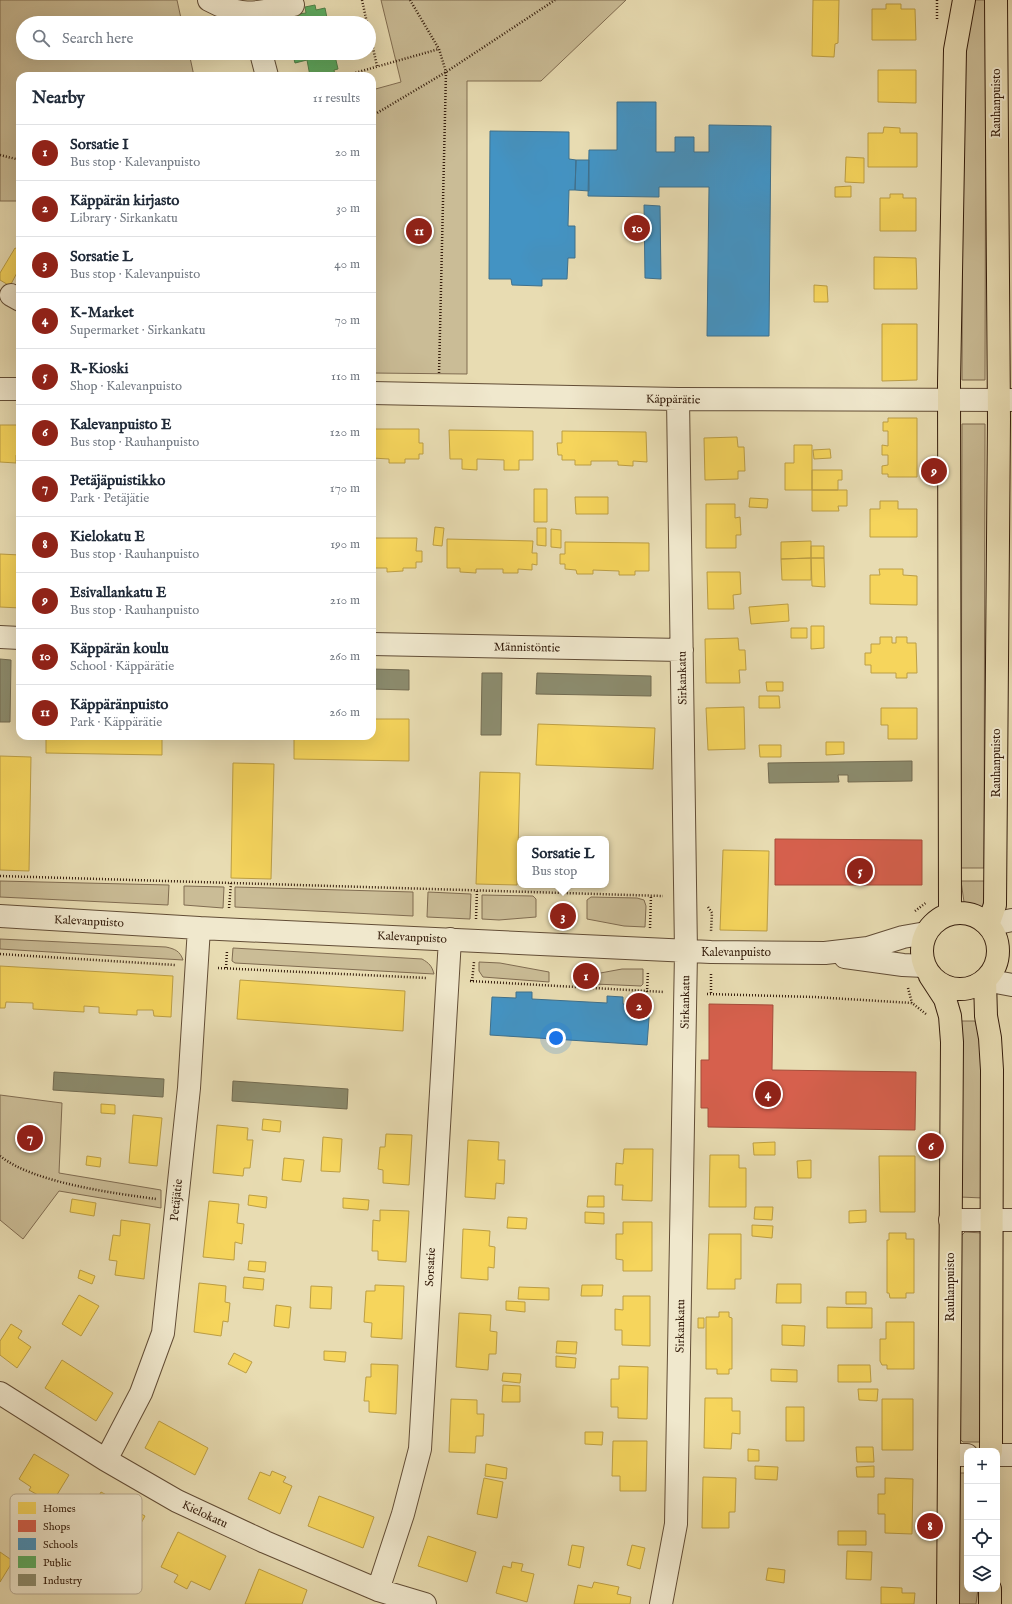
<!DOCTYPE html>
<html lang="en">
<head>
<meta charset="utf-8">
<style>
  body { margin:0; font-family:"IM FELL English",serif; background:#f6f6f7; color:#1f2937 }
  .controls { position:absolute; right:12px; bottom:12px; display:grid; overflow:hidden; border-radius:8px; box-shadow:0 4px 16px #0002 }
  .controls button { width:36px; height:36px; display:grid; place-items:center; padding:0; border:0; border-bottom:1px solid #e0e1e3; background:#fff; color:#1f2937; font:20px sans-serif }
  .you { position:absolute; left:556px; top:1038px; width:14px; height:14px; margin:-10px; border:3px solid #fff; border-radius:50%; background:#1a73e8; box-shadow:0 0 0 6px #1a73e833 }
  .badge { display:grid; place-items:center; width:26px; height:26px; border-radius:50%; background:#8f2418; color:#fff; font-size:13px; font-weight:700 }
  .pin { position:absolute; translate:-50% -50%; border:2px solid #fff; box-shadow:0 1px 4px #0006 }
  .popup { position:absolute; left:517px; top:836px; width:92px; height:52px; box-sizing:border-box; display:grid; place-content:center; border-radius:8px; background:#fff; filter:drop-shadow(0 1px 3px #0005); font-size:13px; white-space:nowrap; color:#747a83 }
  .popup b { font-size:15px; color:#1f2937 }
  .popup::after { content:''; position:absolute; left:50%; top:100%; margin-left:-8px; border:8px solid transparent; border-top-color:#fff }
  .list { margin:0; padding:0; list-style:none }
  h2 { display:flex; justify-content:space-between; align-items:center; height:52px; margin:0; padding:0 16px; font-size:17px }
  h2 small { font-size:13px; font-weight:400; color:#747a83 }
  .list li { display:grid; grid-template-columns:26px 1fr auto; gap:12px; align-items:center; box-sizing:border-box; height:56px; padding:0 16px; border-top:1px solid #e0e1e3 }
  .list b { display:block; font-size:15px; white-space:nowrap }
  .list p { margin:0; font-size:13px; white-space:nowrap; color:#747a83 }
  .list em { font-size:13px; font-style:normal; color:#747a83 }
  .icon { flex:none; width:22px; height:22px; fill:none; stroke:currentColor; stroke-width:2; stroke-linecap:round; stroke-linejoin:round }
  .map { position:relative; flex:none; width:1012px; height:1604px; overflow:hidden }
  .search { position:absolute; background:#fff; box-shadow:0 4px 16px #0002; left:16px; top:16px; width:360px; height:44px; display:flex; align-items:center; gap:10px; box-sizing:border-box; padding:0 14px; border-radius:22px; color:#747a83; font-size:15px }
  .panel { position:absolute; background:#fff; box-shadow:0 4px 16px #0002; left:16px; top:72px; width:360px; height:668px; border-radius:12px }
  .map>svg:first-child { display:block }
  .green { fill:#cabc96; stroke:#806c51 }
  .homes { fill:#f6d55c; stroke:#bc9e44 }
  .shops { fill:#d6604d; stroke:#a64c3a }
  .schools { fill:#4393c3; stroke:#3f708c }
  .public { fill:#5aae61; stroke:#4f8248 }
  .industry { fill:#8c8c6e; stroke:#726b51 }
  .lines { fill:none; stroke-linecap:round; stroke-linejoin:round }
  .minor-casing { stroke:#624d36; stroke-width:24 }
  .major-casing { stroke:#351d0c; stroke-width:24 }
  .path { stroke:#351d0c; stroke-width:2.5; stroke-dasharray:1 2; stroke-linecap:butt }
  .minor { stroke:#f0e8cd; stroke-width:22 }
  .major { stroke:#e8dcb2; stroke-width:22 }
  .labels { text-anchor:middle; stroke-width:4; stroke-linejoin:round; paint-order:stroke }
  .street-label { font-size:12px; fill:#351d0c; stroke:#f0e8cd }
  .key { fill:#f0e8cd; stroke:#b8ab93; stroke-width:1 }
  .key-label { font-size:11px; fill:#351d0c }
</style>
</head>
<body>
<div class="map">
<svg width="1012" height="1604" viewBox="0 0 1012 1604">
  <rect width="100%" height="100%" fill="#e8dcb2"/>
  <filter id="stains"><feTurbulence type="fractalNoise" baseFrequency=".005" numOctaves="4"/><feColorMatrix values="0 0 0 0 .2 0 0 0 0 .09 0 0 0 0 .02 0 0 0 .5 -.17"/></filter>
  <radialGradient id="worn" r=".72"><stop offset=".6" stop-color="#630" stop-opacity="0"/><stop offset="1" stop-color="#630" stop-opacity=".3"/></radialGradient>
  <path class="green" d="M0,0h177l5,23h-159v30h166l5,23h-174v125h-20z
    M381,0h245l-85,81h-74v293l-95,-1v-283l29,-8z
    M973,0h13l-1,380h-23l1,-307 2,-22z
    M962,424h23l-1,444h-23z
    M0,881l169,4 -1,20 -168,-8z
    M961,881h24l-2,26 -3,2 -13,-2 -3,-5z
    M184,886l40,1 -1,21 -39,-3z
    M235,887l178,5v24l-178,-9z
    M428,892l43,2 -1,25 -43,-2z
    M482,895l51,1 3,3v18l-37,3 -17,-1z
    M591,897l46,1 7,2 2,6 -1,21 -21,-1 -37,-7v-19z
    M0,939l166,8c9,2 14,4 17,13l-183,-11z
    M233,948l189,11c7,4 10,7 12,15l-199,-11 -3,-2z
    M479,962l21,1 49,9v10l-66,-5 -4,-6z
    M622,969h21v15l-2,2 -46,-2v-10z
    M958,1021h17l5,18 3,27v132l-23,-1z
    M0,1095l62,8 -3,70 102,17v18l-102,-17 -36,48 -23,-19z
    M965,1232l18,1 -2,209h-18l-5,-5 2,-200z
    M957,1473h10v116h11l-2,15h-19z"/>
  <path class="homes" d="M813,0h26l-1,43 -3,1 -1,13 -22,-1z
    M886,4h15v5h14l1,31h-44v-31h14z
    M878,70h38v33l-38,-1z
    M884,127l16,1v5h17v34h-49v-34h15z
    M846,157l18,1v25l-19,-1z
    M851,186v11h-16v-10z
    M890,194h13v4h13v33h-36v-33h10z
    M15,248l5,2v17l-10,19 -10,-6v-7z
    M874,257l42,1 1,31h-43z
    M814,285l13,1 1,16h-14z
    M882,324h35v56l-35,1z
    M888,418h29v59h-29v-3h-6v-8l6,-1v-10h-6v-10l6,1v-15h-5v-9h5z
    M0,425h20v30h-4v8l-16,-1z
    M372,429h47v14h4v11h-4v5h-14v4h-16v-4l-17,-1z
    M449,430l84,1v29h-14v10h-15v-10l-27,-1v11l-15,-1v-10h-12z
    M562,431l84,1 1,30 -14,-1v5l-15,-1v-4h-27v4h-16v-5h-13v-5h-4l-1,-12h5z
    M737,437l1,10h6l1,24h-7v8l-33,1 -1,-42z
    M794,445h18v45h-27v-27h9z
    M830,449l1,9 -17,1 -1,-9z
    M812,470h30v10h-4v10h-26z
    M534,489h13v33h-13z
    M812,490h35v16h-9l1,5h-27z
    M575,497h33v17h-32z
    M750,498l18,1 -1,9 -18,-1z
    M880,501h18v8h19v28h-47v-28h10z
    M706,504h29v14l5,-1 1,18h-5v13h-30z
    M435,527l9,1 -2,18 -9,-1z
    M537,528h9v18l-9,-1z
    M551,529l10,1v18l-10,-1z
    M372,538h45l-1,13h6v11h-6v6h-13v3l-16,1v-4h-15z
    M447,539l86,2 -1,12h5v12l-5,-1v6l-14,-1v4h-15v-4h-27v4l-16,-1v-4h-13z
    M811,541v17l-30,1v-17z
    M565,542l84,1v28h-14v4h-16v-4l-26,-1v4h-16l-1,-4 -11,-1v-5h-5v-10h5z
    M811,546h13v12h-13z
    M0,554l20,1v53l-20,-1z
    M811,558v22h-29l-1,-21z
    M811,558h13l1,29 -13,-1z
    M879,569h24v6l14,1v29l-47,-1v-29h10z
    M707,572h33l1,22 -8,1 1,14h-26z
    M788,604l1,17 -38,3 -2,-17z
    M811,626h13v22l-13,1z
    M791,628h16v10h-16z
    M880,637h12v6h4v-6h11v6h9l1,30h-10v5h-11v-5h-25v-8h-6v-12h6v-9h9z
    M738,638l1,12h6l1,20h-7l1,13h-34l-1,-44z
    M766,682h17v9h-16z
    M759,696h20l1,12h-21z
    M744,707l1,42 -37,1 -2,-42z
    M881,708h36v31h-29v-14h-7z
    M372,719h37v42l-115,-2v-23h78z
    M538,724l117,4 -2,41 -117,-4z
    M46,736h116v19l-116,-2z
    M826,742h18v12l-18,1z
    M759,745h22v12h-21z
    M0,756l31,1 -2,114 -29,-1z
    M233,763l41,1 -3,115 -40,-1z
    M480,772l40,1 -3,112 -41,-1z
    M723,850l46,1 -2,80 -47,-1z
    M0,966l173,10 -2,41 -17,-1 -1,-6h-16v5l-38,-2v-6l-15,-1v6l-51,-3v-6l-27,-1 -1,6h-5z
    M240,980l165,11 -2,40 -166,-12z
    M101,1104l14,1v9l-14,-1z
    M133,1115l29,3 -5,48 -28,-3z
    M263,1119l18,2 -1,11 -18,-2z
    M217,1125l31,3 -1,12h6l-3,28h-6l-1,8 -30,-3z
    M386,1134l26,1 -3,50 -26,-2v-13l-5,-1 2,-22h5z
    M323,1137l19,2 -2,33 -19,-1z
    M468,1140l31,2 -1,18h7l-1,24 -8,-1 -1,16 -30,-2z
    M775,1142v13h-21l-1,-12z
    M624,1149h29l-1,52 -30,-1 1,-15h-8l1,-22 7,1z
    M710,1155h29v13h7v39h-37z
    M87,1156l14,2 -1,9 -14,-2z
    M879,1156h36v56h-35z
    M284,1158l20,2 -3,22 -19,-2z
    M811,1160v18h-13l-1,-17z
    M249,1195l18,2 -1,11 -18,-3z
    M588,1196h16v11h-17z
    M343,1198l26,2 -1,10 -25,-2z
    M72,1199l24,4 -2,13 -24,-4z
    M209,1201l30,3 -2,19 7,1 -2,20 -7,-2 -1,18 -31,-3z
    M755,1207h18l-1,13 -18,-1z
    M380,1210l29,1 -3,51 -28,-2v-9h-6l1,-31 7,1z
    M866,1210v12l-17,1v-12z
    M585,1212l19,1v11l-19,-1z
    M508,1217l19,1 -1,11 -19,-1z
    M121,1220l29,4 -6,55 -29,-4 2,-14 -8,-1 4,-25 7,1z
    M623,1222h29v49h-29v-11l-7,-1v-25h7z
    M752,1225l21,1 -1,12 -20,-2z
    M463,1229l27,2 -1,15 6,1 -1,21 -6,-1v13l-27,-2z
    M889,1233h17v6h8v54h-8v5h-16l-1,-5h-2v-53h2z
    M709,1234h32v45h-6v10h-28z
    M249,1261l17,1 -1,10 -17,-2z
    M80,1270l15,6 -3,8 -14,-6z
    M244,1277l20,2 -1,11 -20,-2z
    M199,1283l27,3 -1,16 5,1 -2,19 -5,-1 -2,15 -27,-4z
    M777,1284h24v19h-25z
    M375,1285l29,1 -2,53 -31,-2 1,-14 -8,-1 2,-31h9z
    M582,1285h21l-1,11h-21z
    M311,1286l21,1 -1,22 -21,-1z
    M519,1287l30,1v12l-31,-1z
    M846,1292h20v12h-20z
    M79,1295l20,11 -18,30 -19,-12z
    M623,1296h27v50l-28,-1v-15h-7v-21l8,1z
    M506,1301l19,1v10l-19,-2z
    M276,1305l15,2 -2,21 -15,-2z
    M827,1307l45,1v20h-45z
    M719,1312h10v5l3,1v51h-3v5h-12v-5h-11v-52h13z
    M459,1313l32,2 -1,16 7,1 -1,22h-7l-1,16 -32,-3z
    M698,1318h6v10h-6z
    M886,1322h28v47h-27v-4h-5l-2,-4v-22h6z
    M11,1324l11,7 -4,7 13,9 -14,21 -17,-13v-14z
    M782,1325l23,1 -1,20 -22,-1z
    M557,1341l20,1 -1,12 -20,-1z
    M324,1351l22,1 -1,10 -21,-2z
    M234,1353l18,9 -6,11 -18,-9z
    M556,1356l20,2 -1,10 -19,-1z
    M62,1360l51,33 -17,28 -51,-33z
    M371,1364l27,1 -2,49 -27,-2v-11h-5l2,-24h5z
    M838,1365h32l1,17h-33z
    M619,1366l29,1 -1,52 -29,-1v-11h-7v-28h8z
    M771,1369l26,1v12l-26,-1z
    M503,1373l18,1 -1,9 -18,-2z
    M503,1385l17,1v16h-18z
    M858,1389h20l-1,12 -18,-1z
    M705,1398h27v13h8v23l-8,-1 -1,16 -27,-1z
    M451,1399l26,1v14h7l-1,22h-7l-1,17 -26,-1z
    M882,1399h31v51h-31z
    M786,1407h18v34h-18z
    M159,1421l49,27 -13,27 -50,-27z
    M585,1432h18l-1,13 -17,-1z
    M613,1441h34l-1,50h-26v-15h-8z
    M856,1447h17l1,15h-17z
    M748,1449l11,1v11h-11z
    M34,1454l35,21 -17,28 -23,-13 2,-3 -12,-8z
    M486,1464l21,4 -1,11 -21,-3z
    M755,1466l23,1 -1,13 -22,-1z
    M874,1466v11h-17l-1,-10z
    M272,1471l14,6 -3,5 9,4 -12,28 -32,-15 12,-27 10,4z
    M703,1477l33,1 -1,34h-6v16h-27z
    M484,1478l19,4 -6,36 -20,-4z
    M885,1478l28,1 -1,55 -27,-1v-19h-7v-20h7z
    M101,1492l44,24 -18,33 -44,-24z
    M319,1496l55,21 -11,31 -55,-22z
    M838,1531h28v14h-28z
    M178,1532l48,24 -16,34 -19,-9 -4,8 -13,-7 4,-7 -17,-8z
    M428,1536l48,16 -9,30 -49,-16z
    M572,1545l12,2 -4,21 -12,-3z
    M632,1545l13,3 -5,21 -13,-4z
    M847,1551l25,1 -1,28 -25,-1z
    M0,1552l13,9 -13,21z
    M512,1562l11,2 -2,7 13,3 -7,28 -31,-9 7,-27 8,2z
    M768,1568l17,2 -1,13 -18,-3z
    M259,1569l48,21 -5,14h-57z
    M594,1582l25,5 -2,7 14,3 -1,7h-56l4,-19 14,3z
    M881,1587l21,1v5h13l-1,11h-33z"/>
  <path class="shops" d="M775,839l147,1v45h-147z
    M709,1004l64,1 -1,65 144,2 -1,58 -207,-3v-19h-7v-48h8z"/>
  <path class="schools" d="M617,102h39v50h19v-15h19v15h15v-27l62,1 -2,210h-62l2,-149h-50v10l-71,-1 1,-46h28z
    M490,131l79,1v27l7,1 -1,30h-6l-1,36h7v32h-7l-1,21h-25v7l-30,-1 -1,-6h-22z
    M576,160h13v31l-14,-1z
    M644,205l16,1 1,73 -16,-1z
    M516,992h16v7l75,4v-7l16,1v7l27,1 -3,40 -157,-10 2,-38 24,1z"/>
  <path class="public" d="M315,5l1,5 9,-2 3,15h-29l-2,-9 9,-1 -1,-6z
    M285,53h61l-11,3 3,13 -4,1 1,5 -4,1h-21l-3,-16 -12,3 -2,-8 -7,2z"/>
  <path class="industry" d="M0,659l11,1 -1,62h-10z
    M372,669l37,1v20l-37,-1z
    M482,673h20l-1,62h-20z
    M537,673l114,3v20l-115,-2z
    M912,761v20l-64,1v-7h-10l1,7 -70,1 -1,-20z
    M54,1072l110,7 -1,18 -110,-7z
    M233,1081l115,8 -1,20 -115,-8z"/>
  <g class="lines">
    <g class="minor-casing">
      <path id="minor" d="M209,0c35,19 48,13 84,5
        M261,53l6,23
        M11,295l9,5
        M0,389h20
        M372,393l306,6 334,1
        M0,637l20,1
        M372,644l310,6
        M0,916l199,12 512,24 114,1 43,-5 35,-11 23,-4
        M988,925l24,-5
        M845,957l58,8 21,1
        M985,980l27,5
        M950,1220h62
        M0,1393l106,67 71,41 88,41 113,48 47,14
        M950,1455h17
        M997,1455h15
        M106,1460l35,-67 22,-60 26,-245 10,-160
        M378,1590l25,-76 17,-65 30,-510
        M661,1604l15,-80 10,-572 -8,-553"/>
    </g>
    <g class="major-casing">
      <path id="major" d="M922 951a38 38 0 1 1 76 0a38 38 0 1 1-76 0Z
        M950,914l-1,-531 6,-333 9,-50
        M988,925l7,-20 4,-486 -3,-419
        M930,976l15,23 5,17 2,26 -4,562
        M985,980l1,36 4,22 2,32 -1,381
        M990,1604v-15"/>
    </g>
    <path class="path" d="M362,0l5,23
      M410,0l29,49 7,23 -7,302
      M937,19v-19
      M369,30l8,36
      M344,76l95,-27
      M372,116l74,-44 109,-72
      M0,155l20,5
      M0,876l663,20
      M708,907l4,6 -1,18
      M229,908l2,-25
      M915,911l12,-9
      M476,919l1,-29
      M650,928l1,-33
      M0,954l175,11
      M218,968l209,10
      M226,968l1,-17
      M711,974v20
      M470,981l194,11
      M472,981l2,-19
      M908,988l4,15
      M647,992l1,-21
      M707,994l107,3 98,6 14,11
      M0,1156c34,27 113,37 156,43"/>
    <use href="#minor" class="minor"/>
    <use href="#major" class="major"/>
  </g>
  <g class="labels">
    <g class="street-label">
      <text transform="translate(996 103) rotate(-90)" y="4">Rauhanpuisto</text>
      <text transform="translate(673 399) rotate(1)" y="4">Käppärätie</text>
      <text transform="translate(527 647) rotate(1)" y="4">Männistöntie</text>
      <text transform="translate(682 678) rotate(-91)" y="4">Sirkankatu</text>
      <text transform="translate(996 763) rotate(-90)" y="4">Rauhanpuisto</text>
      <text transform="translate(89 921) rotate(3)" y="4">Kalevanpuisto</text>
      <text transform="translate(412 937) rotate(3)" y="4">Kalevanpuisto</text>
      <text x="736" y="956">Kalevanpuisto</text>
      <text transform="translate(685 1002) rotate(-89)" y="4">Sirkankatu</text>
      <text transform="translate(176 1200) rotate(-84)" y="4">Petäjätie</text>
      <text transform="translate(430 1267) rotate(-87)" y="4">Sorsatie</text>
      <text transform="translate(950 1287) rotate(-90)" y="4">Rauhanpuisto</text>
      <text transform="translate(680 1326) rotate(-89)" y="4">Sirkankatu</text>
      <text transform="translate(205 1514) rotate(25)" y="4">Kielokatu</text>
    </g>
  </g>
  <rect x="10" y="1494" width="132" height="100" rx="6" class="key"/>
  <rect x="18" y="1502" width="18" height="12" fill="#f6d55c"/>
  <rect x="18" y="1520" width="18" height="12" fill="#d6604d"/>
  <rect x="18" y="1538" width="18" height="12" fill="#4393c3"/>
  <rect x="18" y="1556" width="18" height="12" fill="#5aae61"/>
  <rect x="18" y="1574" width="18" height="12" fill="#8c8c6e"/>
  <g class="key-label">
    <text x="43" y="1512">Homes</text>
    <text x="43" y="1530">Shops</text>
    <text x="43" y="1548">Schools</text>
    <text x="43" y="1566">Public</text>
    <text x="43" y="1584">Industry</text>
  </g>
  <rect width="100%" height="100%" filter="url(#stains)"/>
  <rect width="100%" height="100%" fill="url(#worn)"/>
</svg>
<div class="controls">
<button>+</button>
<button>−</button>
<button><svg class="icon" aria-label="locate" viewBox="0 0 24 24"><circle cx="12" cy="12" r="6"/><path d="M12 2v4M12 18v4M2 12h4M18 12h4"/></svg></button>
<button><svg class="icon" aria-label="layers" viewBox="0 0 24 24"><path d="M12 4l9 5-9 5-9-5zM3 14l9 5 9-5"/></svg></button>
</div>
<div class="you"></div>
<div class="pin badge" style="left:586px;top:976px">1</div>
<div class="pin badge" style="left:639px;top:1006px">2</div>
<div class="pin badge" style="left:563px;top:916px">3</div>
<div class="popup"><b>Sorsatie L</b>Bus stop</div>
<div class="pin badge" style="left:768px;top:1094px">4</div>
<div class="pin badge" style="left:860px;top:871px">5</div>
<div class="pin badge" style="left:931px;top:1146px">6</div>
<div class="pin badge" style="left:30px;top:1138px">7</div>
<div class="pin badge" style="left:930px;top:1526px">8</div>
<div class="pin badge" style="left:934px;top:471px">9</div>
<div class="pin badge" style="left:637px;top:228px">10</div>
<div class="pin badge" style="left:419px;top:231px">11</div>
<div class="search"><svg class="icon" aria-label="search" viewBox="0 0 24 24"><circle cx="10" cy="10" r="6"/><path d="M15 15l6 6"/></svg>Search here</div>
<section class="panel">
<h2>Nearby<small>11 results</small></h2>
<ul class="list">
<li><span class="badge">1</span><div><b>Sorsatie I</b><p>Bus stop · Kalevanpuisto</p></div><em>20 m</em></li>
<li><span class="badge">2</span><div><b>Käppärän kirjasto</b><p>Library · Sirkankatu</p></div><em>30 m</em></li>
<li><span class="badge">3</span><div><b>Sorsatie L</b><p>Bus stop · Kalevanpuisto</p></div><em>40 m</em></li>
<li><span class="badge">4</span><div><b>K-Market</b><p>Supermarket · Sirkankatu</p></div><em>70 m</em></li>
<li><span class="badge">5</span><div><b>R-Kioski</b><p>Shop · Kalevanpuisto</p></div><em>110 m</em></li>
<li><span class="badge">6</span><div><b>Kalevanpuisto E</b><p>Bus stop · Rauhanpuisto</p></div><em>120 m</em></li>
<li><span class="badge">7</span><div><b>Petäjäpuistikko</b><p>Park · Petäjätie</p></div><em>170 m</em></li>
<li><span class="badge">8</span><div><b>Kielokatu E</b><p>Bus stop · Rauhanpuisto</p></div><em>190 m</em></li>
<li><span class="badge">9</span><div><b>Esivallankatu E</b><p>Bus stop · Rauhanpuisto</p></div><em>210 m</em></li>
<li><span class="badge">10</span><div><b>Käppärän koulu</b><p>School · Käppärätie</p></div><em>260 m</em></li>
<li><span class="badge">11</span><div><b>Käppäränpuisto</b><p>Park · Käppärätie</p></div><em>260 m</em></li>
</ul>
</section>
</div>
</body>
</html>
